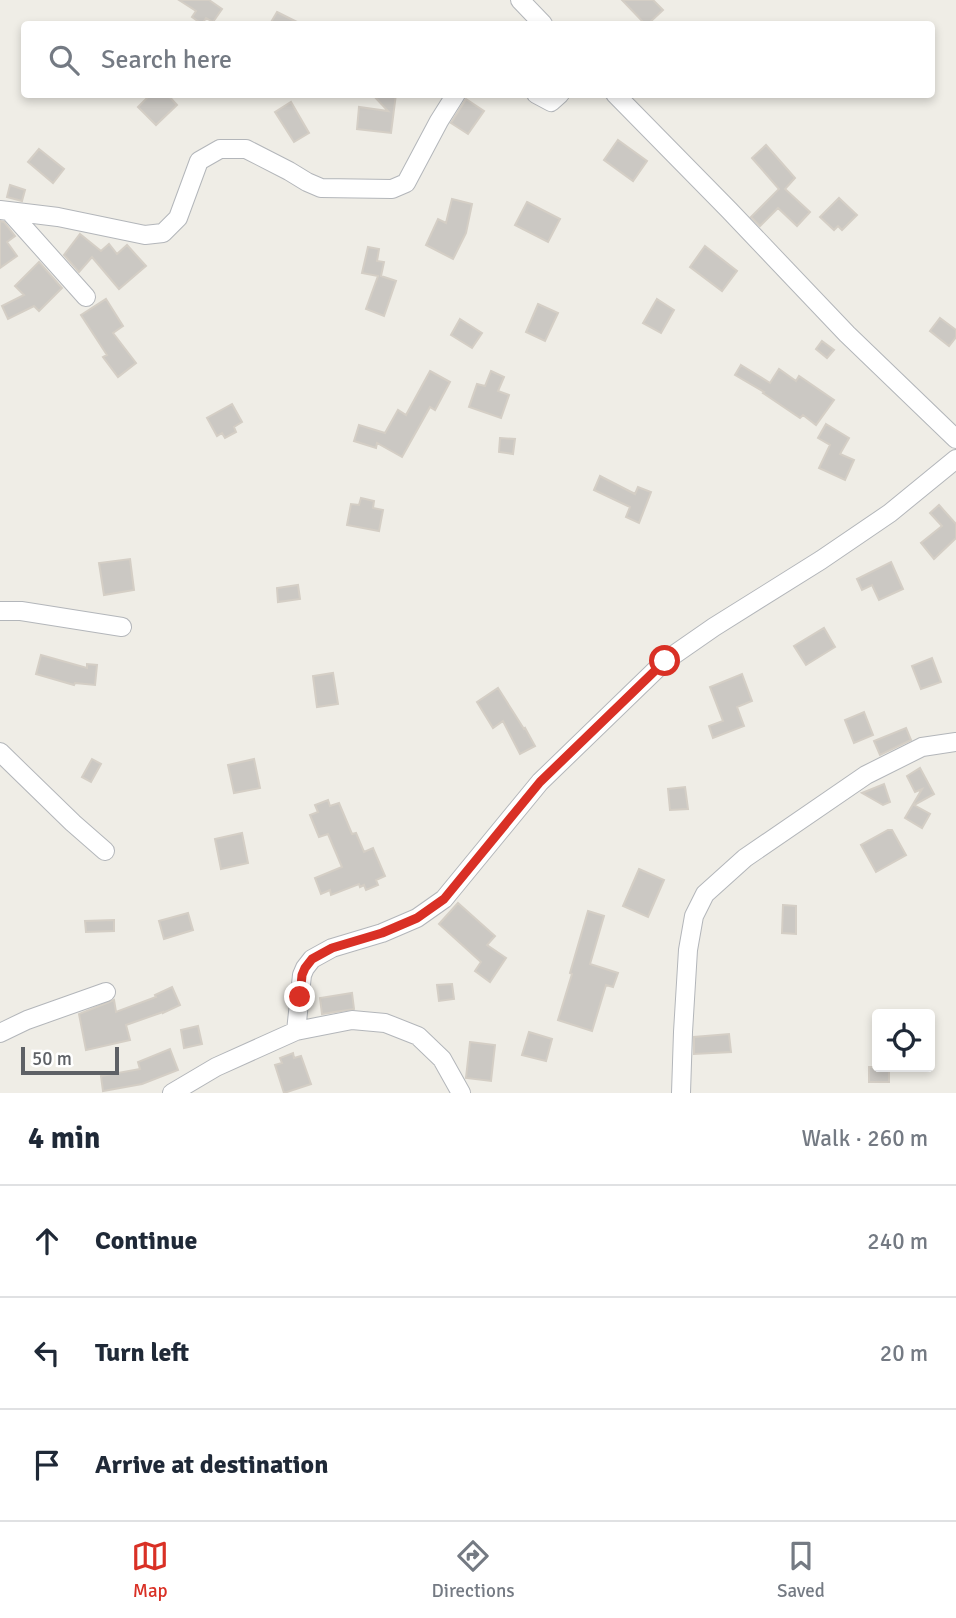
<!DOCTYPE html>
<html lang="en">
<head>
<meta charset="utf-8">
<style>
  body { margin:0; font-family:Signika,sans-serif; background:#f2f2f3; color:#1f2937 }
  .controls { position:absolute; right:21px; bottom:21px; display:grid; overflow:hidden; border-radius:7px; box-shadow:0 4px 10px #0003 }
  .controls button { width:63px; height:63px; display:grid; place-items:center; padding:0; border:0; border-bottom:2px solid #e0e1e3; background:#fff; color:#1f2937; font:35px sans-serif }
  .scale { position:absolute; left:21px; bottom:18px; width:98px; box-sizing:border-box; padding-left:7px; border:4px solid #5e6166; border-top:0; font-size:19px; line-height:24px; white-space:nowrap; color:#5e6166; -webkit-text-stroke:5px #fff; paint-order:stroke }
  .stop { position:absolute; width:21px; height:21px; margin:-16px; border:5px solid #d93025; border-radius:50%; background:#fff }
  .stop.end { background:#d93025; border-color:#fff; box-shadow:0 2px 7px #0008 }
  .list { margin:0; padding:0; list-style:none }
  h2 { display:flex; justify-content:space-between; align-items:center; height:91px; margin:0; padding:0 28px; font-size:30px }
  h2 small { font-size:23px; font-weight:400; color:#747a83 }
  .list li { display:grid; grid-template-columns:46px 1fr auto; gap:21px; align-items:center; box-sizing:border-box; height:112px; padding:0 28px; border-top:2px solid #e0e1e3 }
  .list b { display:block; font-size:26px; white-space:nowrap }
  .list em { font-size:23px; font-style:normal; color:#747a83 }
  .icon { flex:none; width:38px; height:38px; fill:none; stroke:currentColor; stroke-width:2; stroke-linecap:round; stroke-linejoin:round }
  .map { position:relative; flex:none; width:956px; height:1093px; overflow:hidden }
  .search { position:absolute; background:#fff; box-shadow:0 4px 10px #0003; left:21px; right:21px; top:21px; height:77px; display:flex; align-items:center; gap:18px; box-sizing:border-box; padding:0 24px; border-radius:7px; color:#747a83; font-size:26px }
  .sheet { height:427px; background:#fff }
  nav { display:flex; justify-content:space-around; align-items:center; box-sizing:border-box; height:98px; border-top:2px solid #e0e1e3; background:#fff; font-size:19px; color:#747a83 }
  nav a { display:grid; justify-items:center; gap:4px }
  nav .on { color:#d93025 }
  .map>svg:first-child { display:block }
  .building { fill:#cbc8c3; stroke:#d4cec5; stroke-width:2 }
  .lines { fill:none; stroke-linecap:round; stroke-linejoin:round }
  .minor-casing { stroke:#b3b6ba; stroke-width:20 }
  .minor { stroke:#fff; stroke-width:18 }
  .route { stroke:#d93025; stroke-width:9 }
</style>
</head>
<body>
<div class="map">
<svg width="956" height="1093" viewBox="0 0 956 1093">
  <rect width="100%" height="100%" fill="#efede6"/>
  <path class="building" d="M179,0h30l13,9 -9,13 -7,-4 -4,6 -10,-7 4,-6z
    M622,0h31l10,10 -15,14h-3z
    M277,12l24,12h-31z
    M151,94h16l10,11 -21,20 -18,-18z
    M372,94h24l-5,39 -34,-4 2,-22 29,4z
    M466,99l18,12 -16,23 -17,-11z
    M291,102l18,31 -15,9 -19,-30z
    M618,140l29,21 -14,20 -29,-21z
    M766,145l29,33 -10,11 25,23 -13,14 -19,-18 -18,18 -9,-9 28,-28 -27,-31z
    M39,149l25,20 -11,14 -25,-21z
    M10,185l15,5 -3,11 -15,-4z
    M839,198l18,17 -15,15 -4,-4 -4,4 -14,-13z
    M452,199l20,5 -6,29 -13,26 -27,-14 12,-26 8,4z
    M527,202l33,17 -12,23 -33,-17z
    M0,221l4,1 11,14 -8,6 10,14 -17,12z
    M80,234l21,17 8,-7 8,10 10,-9 19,21 -27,23 -27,-32 -13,15 -15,-17z
    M705,246l32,25 -15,20 -32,-24z
    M368,247l11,2 -2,12 7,1 -3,14 15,5 -12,35 -18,-7 12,-33 -16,-3z
    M39,262l23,26 -23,23 -5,-5 -26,13 -6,-13 22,-11 -9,-9z
    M106,299l17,27 -10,7 23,30 -18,14 -15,-20 4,-2 -26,-40z
    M657,299l17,11 -13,23 -18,-10z
    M538,304l20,9 -13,28 -19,-9z
    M940,318l16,12v7l-7,9 -19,-15z
    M460,319l22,14 -10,15 -21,-13z
    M822,341l12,9 -7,8 -11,-9z
    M741,365l29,18 9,-14 17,12 3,-5 35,24 -18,25 -13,-10 -3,3 -37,-25 1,-1 -29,-17z
    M430,371l20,11 -15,28 -5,-3 -28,50 -25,-14 -1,5 -22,-7 5,-16 26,8 13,-23 8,5z
    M491,371l13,6 -6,14 11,4 -8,23 -32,-11 8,-23 8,2z
    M232,404l10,18 -8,5 2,5 -11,6 -3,-5 -5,3 -10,-18z
    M826,424l23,14 -9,16 14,6 -9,20 -26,-12 11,-23 -12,-7z
    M500,438l15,1 -2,15 -14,-2z
    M600,476l35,18 3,-7 13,5 -12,31 -13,-6 4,-10 -36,-17z
    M361,498l13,3 -1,7 10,2 -4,21 -32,-6 4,-21 8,1z
    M939,505l17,19v14l-22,21 -13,-16 21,-17 -12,-13z
    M130,559l4,31 -30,5 -5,-32z
    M891,562l12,27 -24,11 -7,-15 -10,5 -5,-11z
    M298,585l2,14 -22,3 -1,-14z
    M824,628l11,19 -29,18 -12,-19z
    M41,655l46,13v-4l10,1 -2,20 -20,-2 -1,2 -38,-11z
    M932,658l9,24 -20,7 -9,-23z
    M333,673l5,31 -21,3 -4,-31z
    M742,674l10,27 -15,6 7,19 -31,12 -4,-12 14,-5 -13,-34z
    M498,688l26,41 1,-1 10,18 -15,8 -17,-33 -10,7 -16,-26z
    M864,712l9,23 -19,8 -9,-23z
    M906,728l5,12 -31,15 -6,-14z
    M92,759l9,5 -10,18 -9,-5z
    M254,759l6,29 -26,5 -6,-28z
    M920,768l14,26 -20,11 16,9 -8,14 -17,-10 17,-29 -7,3 -8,-16z
    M884,784l6,18 -7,3 -21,-12z
    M685,787l3,22 -18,1 -2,-21z
    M328,800l2,6 9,-3 13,31 4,-1 8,19 9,-4 12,28 -9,4 2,5 -12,5 -2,-5 -4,2 -1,-3 -28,11 -1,-5 -9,4 -6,-16 27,-11 -14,-33 -9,3 -9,-22 8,-3 -3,-7z
    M888,830h4l14,25 -30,17 -15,-27z
    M242,833l6,30 -27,6 -6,-30z
    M639,869l25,11 -16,37 -25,-11z
    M458,903l37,33 -8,9 19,13 -16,24 -15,-11 6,-9 -42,-38z
    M783,905l13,1v28l-14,-1z
    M588,911l16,5 -14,48 28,9 -5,14 -7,-2 -14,46 -34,-11 14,-46 -2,-1z
    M188,913l5,17 -29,9 -5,-18z
    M114,920v11l-28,1 -1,-11z
    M452,984l2,15 -15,2 -2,-16z
    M172,987l8,18 -17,8v-1l-37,13 4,15 -44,10 -7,-36 35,-14 2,12 40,-15 -1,-2z
    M352,993l2,16 -32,5 -2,-16z
    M198,1026l4,18 -18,4 -3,-18z
    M529,1032l23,7 -6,22 -24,-6z
    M729,1034l2,18 -37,2v-17z
    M470,1042l25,3 -4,36 -25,-3z
    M170,1049l8,21 -36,14 -39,7 -2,-15 39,-7 -2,-7z
    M293,1053l1,5 7,-2 10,28 -27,9 -9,-28 7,-2 -2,-5z
    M869,1067h20v15h-20z"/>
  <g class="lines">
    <g class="minor-casing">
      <path id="minor" d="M520,0l23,24
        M536,94l15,8 9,-8
        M615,94l114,116 118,124 109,105
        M0,210l58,7 87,18 18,-2 15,-15 21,-57 21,-12h26l43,22 18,11 14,6 71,1 14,-6 33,-62 17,-27
        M10,212l76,85
        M0,611h21l101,16
        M0,752l73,71 32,28
        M296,1031l6,-56 3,-7 7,-9 20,-11 50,-15 35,-15 27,-19 96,-117 125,-121 49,-34 107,-67 69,-47 66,-54
        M0,1033l27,-13 79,-28
        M172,1093l44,-26 80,-36 56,-11 33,3 33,13 24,23 19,34
        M681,1093l2,-61 5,-82 6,-34 11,-22 40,-36 121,-83 56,-28 34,-5"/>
    </g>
    <use href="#minor" class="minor"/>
  </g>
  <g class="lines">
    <path class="route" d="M300,997l2,-22 3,-7 7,-9 20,-11 50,-15 35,-15 27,-19 96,-117 125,-121"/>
  </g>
</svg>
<div class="controls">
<button><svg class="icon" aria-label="locate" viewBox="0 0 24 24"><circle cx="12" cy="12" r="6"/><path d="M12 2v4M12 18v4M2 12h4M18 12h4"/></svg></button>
</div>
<div class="scale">50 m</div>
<div class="stop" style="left:665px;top:661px"></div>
<div class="stop end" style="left:300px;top:997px"></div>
<div class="search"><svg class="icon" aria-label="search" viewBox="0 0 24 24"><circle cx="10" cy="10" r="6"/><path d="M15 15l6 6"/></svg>Search here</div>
</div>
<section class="sheet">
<h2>4 min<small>Walk · 260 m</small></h2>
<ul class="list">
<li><svg class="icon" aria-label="ahead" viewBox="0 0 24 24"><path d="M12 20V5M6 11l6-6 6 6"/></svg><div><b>Continue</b></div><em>240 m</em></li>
<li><svg class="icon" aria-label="left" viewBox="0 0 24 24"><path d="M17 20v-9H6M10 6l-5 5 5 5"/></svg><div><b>Turn left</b></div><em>20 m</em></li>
<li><svg class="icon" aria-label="arrive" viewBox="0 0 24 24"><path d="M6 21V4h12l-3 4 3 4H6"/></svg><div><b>Arrive at destination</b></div></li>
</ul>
</section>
<nav>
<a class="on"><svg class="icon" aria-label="map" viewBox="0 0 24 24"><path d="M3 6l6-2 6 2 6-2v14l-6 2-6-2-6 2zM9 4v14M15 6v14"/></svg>Map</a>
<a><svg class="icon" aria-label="directions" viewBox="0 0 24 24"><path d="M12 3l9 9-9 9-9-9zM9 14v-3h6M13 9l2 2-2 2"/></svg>Directions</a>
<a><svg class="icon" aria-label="saved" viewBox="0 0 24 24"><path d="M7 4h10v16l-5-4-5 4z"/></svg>Saved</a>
</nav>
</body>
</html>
